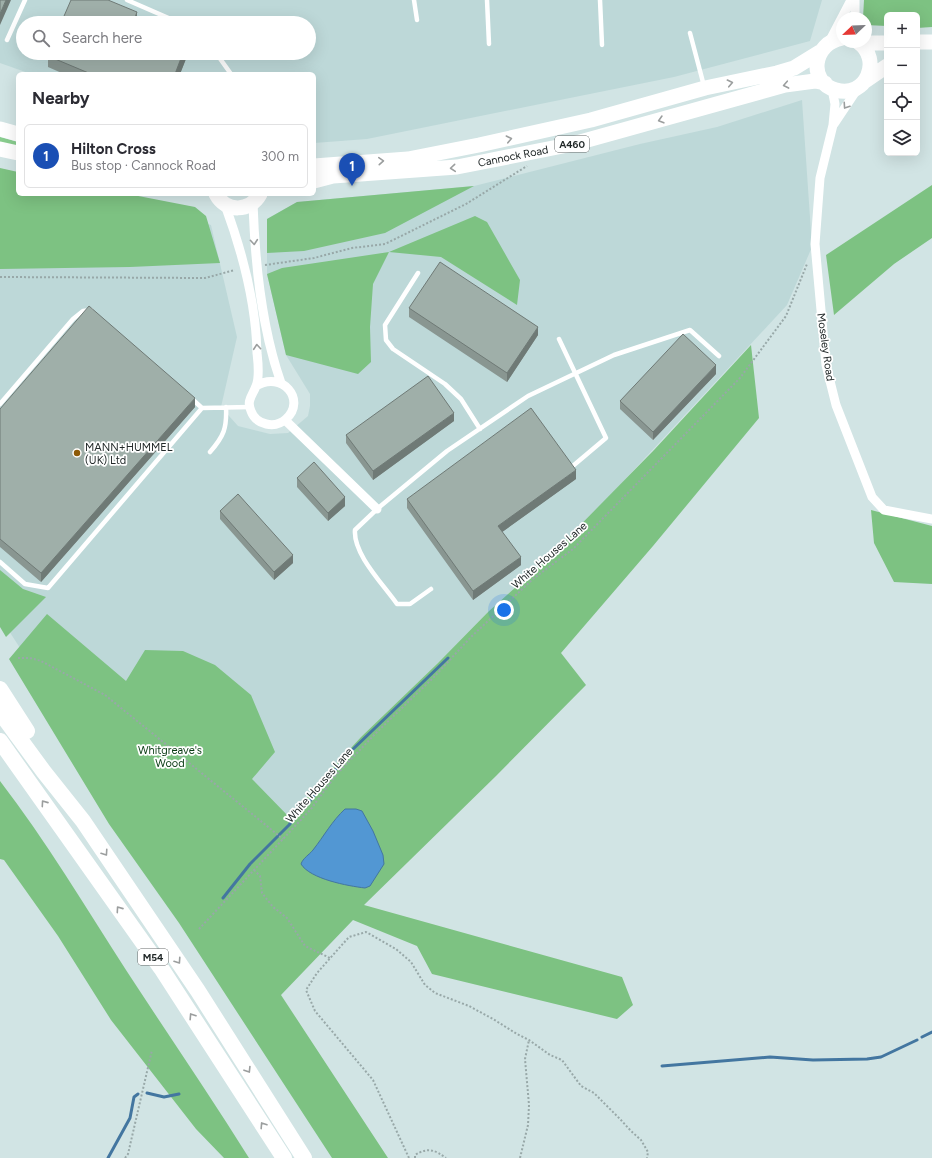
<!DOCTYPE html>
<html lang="en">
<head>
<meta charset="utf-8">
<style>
  body { margin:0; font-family:Figtree,sans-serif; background:#f7f7f7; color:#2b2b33 }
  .controls { position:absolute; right:12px; top:12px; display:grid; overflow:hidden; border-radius:6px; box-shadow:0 4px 16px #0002 }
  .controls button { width:36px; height:36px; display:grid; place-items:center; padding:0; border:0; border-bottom:1px solid #e1e1e2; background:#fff; color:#2b2b33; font:20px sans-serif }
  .compass { position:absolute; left:836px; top:12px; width:36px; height:36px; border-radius:50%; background:#fff; box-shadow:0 4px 16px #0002; rotate:247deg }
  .you { position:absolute; left:504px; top:610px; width:14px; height:14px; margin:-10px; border:3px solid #fff; border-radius:50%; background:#1a73e8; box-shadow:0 0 0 6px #1a73e833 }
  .badge { display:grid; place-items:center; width:26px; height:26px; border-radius:50%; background:#2563eb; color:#fff; font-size:13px; font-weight:700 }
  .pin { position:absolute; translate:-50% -33px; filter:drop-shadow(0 1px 2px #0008) }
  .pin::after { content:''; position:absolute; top:21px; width:14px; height:12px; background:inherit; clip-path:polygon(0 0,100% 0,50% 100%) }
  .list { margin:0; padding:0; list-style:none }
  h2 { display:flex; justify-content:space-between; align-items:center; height:52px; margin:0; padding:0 16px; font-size:17px }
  h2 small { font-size:13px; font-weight:400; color:#7c7c81 }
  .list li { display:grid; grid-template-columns:26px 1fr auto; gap:12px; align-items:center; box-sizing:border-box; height:64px; margin:0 8px 8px; padding:0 8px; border:1px solid #e1e1e2; border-radius:6px }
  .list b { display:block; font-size:15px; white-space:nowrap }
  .list p { margin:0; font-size:13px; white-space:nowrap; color:#7c7c81 }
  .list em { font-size:13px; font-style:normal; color:#7c7c81 }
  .icon { flex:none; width:22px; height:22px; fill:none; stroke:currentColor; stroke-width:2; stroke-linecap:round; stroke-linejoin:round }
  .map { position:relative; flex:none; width:932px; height:1158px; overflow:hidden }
  .search { position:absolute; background:#fff; box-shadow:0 4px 16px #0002; left:16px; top:16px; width:300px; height:44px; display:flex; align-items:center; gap:10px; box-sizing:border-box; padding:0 14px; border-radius:22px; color:#7c7c81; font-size:15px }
  .panel { position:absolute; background:#fff; box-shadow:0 4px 16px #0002; left:16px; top:72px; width:300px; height:124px; border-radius:6px }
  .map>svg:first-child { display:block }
  .built { fill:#bdd8d8; fill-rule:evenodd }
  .green { fill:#89cd8e }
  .forest { fill:#7dc282 }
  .water { fill:#5297d3; stroke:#4376a0 }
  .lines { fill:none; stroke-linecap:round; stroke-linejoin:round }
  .stream { stroke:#4376a0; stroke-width:3 }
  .path { stroke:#98a8a8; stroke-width:2; stroke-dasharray:2 2; stroke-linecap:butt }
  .service { stroke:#fff; stroke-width:4.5 }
  .minor { stroke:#fff; stroke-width:9 }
  .trunk { stroke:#fff; stroke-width:15 }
  .motorway { stroke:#fff; stroke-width:16 }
  .wall { fill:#899691 }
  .shaded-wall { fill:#6f7a76 }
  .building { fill:#9fafa9; stroke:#6f7a76 }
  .oneway { stroke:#9b9e9e }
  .poi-dot { fill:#8d5a07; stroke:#fff; stroke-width:1.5 }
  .labels { text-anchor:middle; stroke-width:3.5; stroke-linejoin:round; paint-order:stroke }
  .shield { fill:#fff; stroke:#646868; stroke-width:1 }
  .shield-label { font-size:10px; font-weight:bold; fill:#212828 }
  .street-label { font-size:11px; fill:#212828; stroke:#fff }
  .poi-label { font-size:11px; fill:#212828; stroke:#fff; text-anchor:start }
  .park-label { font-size:11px; fill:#093c13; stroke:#fff }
</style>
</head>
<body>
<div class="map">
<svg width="932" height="1158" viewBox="0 0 932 1158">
  <rect width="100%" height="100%" fill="#d1e4e4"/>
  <path class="built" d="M0,0h822l-12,41 -136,36 -307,62 -53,4v-69h-283l-31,-11zM23,23h286v30h-286z
    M802,100l10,147 -25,58 -168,181 -76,77 -54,48 -51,52 -77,74 -116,124 -225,-213 -20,-31v-440l18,17 122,9 71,22 26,112 -16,70 17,19 32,8 18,-1 20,-17 2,-10v-12l-24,-39 -19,-81v-55l30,-17 177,-16 166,-42 77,-17z"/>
  <path class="green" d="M0,137l18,5v5l-18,-4z"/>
  <path class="forest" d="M864,0h68v27l-15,1v-13h-30v11l-21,-1v-7h-3z
    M0,168l18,4v22h110l67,13 11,9 14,47 -90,4 -130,2z
    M932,185v53l-38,26 -60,51 -8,-60z
    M474,186l-89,47 -81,18 -37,2v-34l30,-17z
    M475,216l12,6 33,58 -3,25 -76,-48 -52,-5 -16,32 -3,43 1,35 -13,12 -72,-19 -19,-81 15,-6 107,-16z
    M751,345l8,73 -106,128 -92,107 25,32 -90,91 -132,129 258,72 11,28 -16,14 -185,-45 -15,-28 -64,-26 -72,75 107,163h-56l-153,-235 -70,-99 -100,-165 38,-45 79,67 19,-31 38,1 32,14 36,30 24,57 -23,27 38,39 35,-42 36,-39 77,-74 51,-52 54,-48 111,-113z
    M871,510l61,16v58l-38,-2 -20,-39z
    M0,570l23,19 23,8 -40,40 -6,-10z
    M0,781c46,60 85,125 126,189 41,63 83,124 123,188h-25l-28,-29 -85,-109 -53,-84 -54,-76 -4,-1z"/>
  <path class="water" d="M345,809h11l6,2 11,20 10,24 1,9 -14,22 -5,2c-17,-2 -55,-9 -64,-24 2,-6 8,-9 12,-14 11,-14 19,-29 32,-41z"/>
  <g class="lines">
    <path class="stream" d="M304,808l45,-55 99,-95
      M223,898l27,-34 39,-39 9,-11
      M922,1037l10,-5
      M662,1066l108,-9 43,3 54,-1 14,-2 36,-17
      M147,1093l17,4 15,-3
      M108,1158l22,-40 4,-21 4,-3"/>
    <path class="path" d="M265,265l49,-7 38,-10 33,-4 81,-40 61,-38
      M0,277l205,1 30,-8
      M18,658h12l11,3 64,34 178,144
      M254,870l6,6 2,17 11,14 14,11 18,28 25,12
      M199,929l112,-120 25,-34 40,-42 57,-55 39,-42 61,-57 40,-30 167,-171 46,-62 21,-52
      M125,1158l3,-4 24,-104
      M409,1158l-36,-78 -58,-69 -9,-21 11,-17 32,-36 17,-5 30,17 15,13 14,23 10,8 34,13 24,13 24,15 12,6 21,15 12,5 19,26 13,7 26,26 11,12 10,9 7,12 -1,6
      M415,1158v-3c13,-8 20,-5 31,3
      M520,1158l8,-33 1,-20 -4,-46 4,-19"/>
    <path class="service" d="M127,0l53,23
      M414,0l3,20
      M487,0l2,44
      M600,0l2,45
      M690,33l14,53
      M7,40l18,-40
      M216,53l15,21
      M418,273l-33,52 1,15 7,9 52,35 16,15 19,30
      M559,339l47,99 -32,27
      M191,398l11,10 48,-1
      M0,404l73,-85 10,-8 8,-1
      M210,452c14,-16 17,-24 16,-45
      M0,562l25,22 23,4 154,-180
      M431,589l-21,15h-13c-14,-20 -44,-50 -42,-74l22,-21 70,-58 81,-55 86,-41 76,-25 29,26"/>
    <path class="minor" d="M855,0v18
      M829,42l22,-42
      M832,89l3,15 -2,21 -13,53 -5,66 11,121 10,40 36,92 12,13 48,9
      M834,124l24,-36
      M253,203c2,60 8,123 28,180
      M225,205c17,46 31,98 32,148 1,9 3,24 -1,33 -3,9 -10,14 -5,25 5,14 24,18 35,8 21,-19 -4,-49 -30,-33
      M285,420l92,89"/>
    <path class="trunk" d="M842,38c-29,5 -35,44 -6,52 30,9 47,-31 22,-48
      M917,42h15
      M860,43h27
      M865,81l22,-15
      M0,129l18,5
      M0,149l18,4
      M314,166l94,-7 71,-14 112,-25 114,-32 72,-15 17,-5 26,-16
      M314,181l19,-5 124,-9 116,-23 212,-59 30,-4 10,2
      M216,194c10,19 34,18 44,0"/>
    <path class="motorway" d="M0,689l27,42
      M0,712l44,60 39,49 115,170 106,167
      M0,741l161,227 123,190"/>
  </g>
  <path class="wall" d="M188,53l-8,21h-116l-16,-7v-11z
    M409,308l129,27 -31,47 -98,-65z
    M716,374l-63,66 -33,-31v-8z
    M195,407l-154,175 -41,-35v-138z
    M454,421l-81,59 -27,-37v-8z
    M297,478l48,28 -17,15 -31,-34z
    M576,479l-74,53 19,33 -48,35 -66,-92v-9z
    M220,511l73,52 -19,17 -54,-61z"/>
  <path class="shaded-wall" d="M6,0h5l-11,25v-11z
    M137,12v11l-3,-3z
    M183,53h5v1l-8,20h-5z
    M538,327v8l-31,47v-9z
    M716,365v9l-63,66v-8z
    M195,398v9l-154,175v-9z
    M454,413v8l-81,59v-9z
    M576,470v9l-78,56v-9z
    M345,497v9l-17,15v-8z
    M293,555v8l-19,17v-8z
    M521,557v8l-48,35v-9z"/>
  <path class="building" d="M0,0h6l-6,14z
    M71,0h37l29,12 -3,8 8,3h-81z
    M49,53h134l-8,21h-84l-43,-18z
    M440,262l98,65 -31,46 -98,-65z
    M89,306l106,92 -154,175 -41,-34v-130z
    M683,334l33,31 -63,67 -33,-31z
    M428,376l26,37 -81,58 -27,-36z
    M531,408l45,62 -78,56 23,31 -48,34 -66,-92z
    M314,462l31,35 -17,16 -31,-35z
    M238,494l55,61 -19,17 -54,-61z"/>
  <defs><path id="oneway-chevron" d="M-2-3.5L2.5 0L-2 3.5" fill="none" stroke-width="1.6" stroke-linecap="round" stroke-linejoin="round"/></defs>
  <g class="oneway">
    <use href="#oneway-chevron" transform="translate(730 83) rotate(-12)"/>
    <use href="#oneway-chevron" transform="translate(786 85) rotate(169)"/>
    <use href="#oneway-chevron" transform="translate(846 106) rotate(124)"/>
    <use href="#oneway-chevron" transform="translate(661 120) rotate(164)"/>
    <use href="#oneway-chevron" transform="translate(509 139) rotate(-13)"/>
    <use href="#oneway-chevron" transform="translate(381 161) rotate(-4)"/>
    <use href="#oneway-chevron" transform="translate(453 168) rotate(175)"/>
    <use href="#oneway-chevron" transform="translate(254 242) rotate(85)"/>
    <use href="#oneway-chevron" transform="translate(257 347) rotate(-95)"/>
    <use href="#oneway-chevron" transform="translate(44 803) rotate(-125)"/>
    <use href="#oneway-chevron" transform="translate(105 853) rotate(56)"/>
    <use href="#oneway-chevron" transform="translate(119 909) rotate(-125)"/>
    <use href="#oneway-chevron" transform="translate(178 961) rotate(56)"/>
    <use href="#oneway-chevron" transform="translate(192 1016) rotate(-123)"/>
    <use href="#oneway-chevron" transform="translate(248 1070) rotate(58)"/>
    <use href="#oneway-chevron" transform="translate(263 1125) rotate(-123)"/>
  </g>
  <circle class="poi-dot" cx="77" cy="453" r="4"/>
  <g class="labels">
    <g class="shield">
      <rect x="555" y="136" width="34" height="16" rx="3"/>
      <rect x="138" y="949" width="30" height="16" rx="3"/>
    </g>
    <g class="shield-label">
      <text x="572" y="148">A460</text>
      <text x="153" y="961">M54</text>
    </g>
    <g class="street-label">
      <text transform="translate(513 156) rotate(-11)" y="4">Cannock Road</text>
      <text transform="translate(826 347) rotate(82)" y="4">Moseley Road</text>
      <text transform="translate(549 555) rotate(-41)" y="4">White Houses Lane</text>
      <text transform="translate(319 785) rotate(-49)" y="4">White Houses Lane</text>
    </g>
    <g class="poi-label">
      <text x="85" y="451">MANN+HUMMEL<tspan x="85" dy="13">(UK) Ltd</tspan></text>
    </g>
    <g class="park-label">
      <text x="170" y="754">Whitgreave's<tspan x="170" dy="13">Wood</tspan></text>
    </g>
  </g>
</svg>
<div class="controls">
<button>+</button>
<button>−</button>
<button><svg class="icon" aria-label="locate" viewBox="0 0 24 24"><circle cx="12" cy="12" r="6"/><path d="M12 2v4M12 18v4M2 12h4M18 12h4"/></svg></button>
<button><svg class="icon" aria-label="layers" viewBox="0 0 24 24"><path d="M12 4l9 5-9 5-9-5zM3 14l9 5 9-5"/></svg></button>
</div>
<svg class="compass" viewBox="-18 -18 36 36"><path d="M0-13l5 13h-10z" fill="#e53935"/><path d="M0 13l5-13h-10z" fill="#7c7c81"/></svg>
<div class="you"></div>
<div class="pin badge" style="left:352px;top:186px;background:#1a4fb4">1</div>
<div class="search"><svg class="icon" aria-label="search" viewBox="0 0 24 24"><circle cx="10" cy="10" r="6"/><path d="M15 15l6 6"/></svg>Search here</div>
<section class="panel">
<h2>Nearby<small></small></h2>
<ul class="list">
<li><span class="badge" style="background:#1a4fb4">1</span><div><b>Hilton Cross</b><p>Bus stop · Cannock Road</p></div><em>300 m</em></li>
</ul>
</section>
</div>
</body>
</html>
